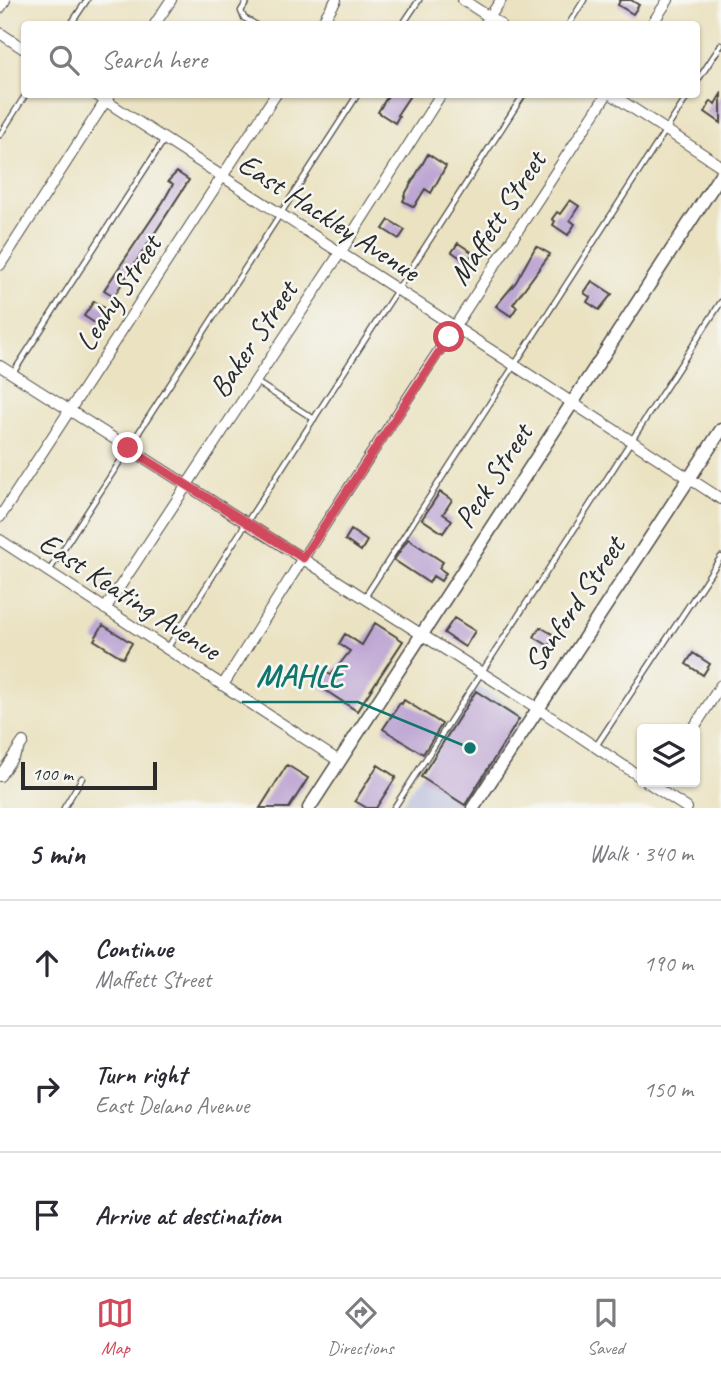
<!DOCTYPE html>
<html lang="en">
<head>
<meta charset="utf-8">
<style>
  body { margin:0; font-family:Caveat,sans-serif; background:#f7f7f7; color:#2b2b33 }
  .controls { position:absolute; right:21px; bottom:21px; display:grid; overflow:hidden; border-radius:7px; box-shadow:0 2px 5px #0004 }
  .controls button { width:63px; height:63px; display:grid; place-items:center; padding:0; border:0; border-bottom:2px solid #e1e1e2; background:#fff; color:#2b2b33; font:35px sans-serif }
  .scale { position:absolute; left:21px; bottom:18px; width:136px; box-sizing:border-box; padding-left:7px; border:4px solid #2b2b2b; border-top:0; font-size:19px; line-height:24px; white-space:nowrap; color:#2b2b2b; -webkit-text-stroke:5px #f6f6f2; paint-order:stroke }
  .stop { position:absolute; width:21px; height:21px; margin:-16px; border:5px solid #d1495b; border-radius:50%; background:#fff }
  .stop.end { background:#d1495b; border-color:#fff; box-shadow:0 2px 7px #0008 }
  .list { margin:0; padding:0; list-style:none }
  h2 { display:flex; justify-content:space-between; align-items:center; height:91px; margin:0; padding:0 28px; font-size:30px }
  h2 small { font-size:23px; font-weight:400; color:#7c7c81 }
  .list li { display:grid; grid-template-columns:46px 1fr auto; gap:21px; align-items:center; box-sizing:border-box; height:126px; padding:0 28px; border-top:2px solid #e1e1e2 }
  .list b { display:block; font-size:26px; white-space:nowrap }
  .list p { margin:0; font-size:23px; white-space:nowrap; color:#7c7c81 }
  .list em { font-size:23px; font-style:normal; color:#7c7c81 }
  .icon { flex:none; width:38px; height:38px; fill:none; stroke:currentColor; stroke-width:2; stroke-linecap:round; stroke-linejoin:round }
  .map { position:relative; flex:none; width:721px; height:808px; overflow:hidden }
  .search { position:absolute; background:#fff; box-shadow:0 2px 5px #0004; left:21px; right:21px; top:21px; height:77px; display:flex; align-items:center; gap:18px; box-sizing:border-box; padding:0 24px; border-radius:7px; color:#7c7c81; font-size:26px }
  .sheet { height:469px; background:#fff }
  nav { display:flex; justify-content:space-around; align-items:center; box-sizing:border-box; height:98px; border-top:2px solid #e1e1e2; background:#fff; font-size:19px; color:#7c7c81 }
  nav a { display:grid; justify-items:center; gap:4px }
  nav .on { color:#d1495b }
  .map>svg:first-child { display:block }
  .industrial { fill:#bec3dd }
  .building { fill:#bda6d3 }
  .lines { fill:none; stroke-linecap:round; stroke-linejoin:round }
  .service-casing { stroke:#484642; stroke-width:7 }
  .minor-casing { stroke:#484642; stroke-width:12 }
  .tertiary-casing { stroke:#484642; stroke-width:15 }
  .service { stroke:#fff; stroke-width:4.5 }
  .minor { stroke:#fff; stroke-width:10 }
  .tertiary { stroke:#fff; stroke-width:12 }
  .route { stroke:#d1495b; stroke-width:9 }
  .labels { text-anchor:middle; stroke-width:5; stroke-linejoin:round; paint-order:stroke }
  .street-label { font-size:30px; fill:#2b2b2b; stroke:#f6f6f2 }
  .leader { fill:none; stroke:#0f766e; stroke-width:2.5 }
  .callout-dot { fill:#0f766e; stroke:#f6f6f2; stroke-width:2.5 }
  .callout-label { font-size:32px; text-anchor:middle; font-weight:bold; fill:#0f766e; stroke:#f6f6f2; stroke-width:5; stroke-linejoin:round; paint-order:stroke }
</style>
</head>
<body>
<div class="map">
<svg width="721" height="808" viewBox="0 0 721 808">
  <rect width="100%" height="100%" fill="#f6f6f2"/>
  <filter id="ink" filterUnits="userSpaceOnUse"><feTurbulence type="fractalNoise" baseFrequency=".0143" numOctaves="2"/><feDisplacementMap in="SourceGraphic" scale="14" xChannelSelector="R" yChannelSelector="G"/><feConvolveMatrix kernelMatrix="1 2 1 2 8 2 1 2 1" color-interpolation-filters="sRGB"/></filter>
  <filter id="wash" filterUnits="userSpaceOnUse"><feTurbulence type="fractalNoise" baseFrequency=".00686" numOctaves="4" result="noise"/><feDisplacementMap in="SourceGraphic" scale="28" xChannelSelector="R" yChannelSelector="G"/><feGaussianBlur stdDeviation="1.57" result="paint"/><feColorMatrix in="noise" values="0 0 0 0 0 0 0 0 0 0 0 0 0 0 0 0 0 1.4 0 .05"/><feComposite in="paint" operator="in"/></filter>
  <g filter="url(#wash)">
    <rect width="100%" height="100%" fill="#eae2c1"/>
    <path class="industrial" d="M478,686l46,29 -59,93h-66z"/>
    <g id="blocks">
      <path class="building" d="M620,0h11l8,5 -6,9 -15,-9z
        M389,94h22l-14,21 2,1 -4,7 -17,-11z
        M721,94v29l-16,-11 6,-11 4,3z
        M428,154l18,12 -15,27 -6,-4 -11,18 -11,-6 2,-4 -1,-1z
        M177,172l12,8 -75,116 -10,-6 59,-88 10,-18 -5,-3z
        M570,200l9,6 -9,14 5,4 -7,11 -15,-10 2,-4 -3,-2 5,-7 3,2z
        M389,220l16,10 -6,9 -16,-10z
        M458,243l15,10 -6,9 -15,-10z
        M536,246l14,8 -37,50 4,3 -6,9 -15,-10 20,-24z
        M592,281l20,13 -13,16 -12,-8 3,-5 -6,-4z
        M94,301l14,9 -10,15 -14,-9z
        M440,492l12,8 -9,14 9,6 -9,13 -21,-14z
        M351,530l16,11 -6,10 -16,-11z
        M408,539l35,23 -4,6 7,5 -5,8 -8,-5 -4,7 -35,-23z
        M454,618l21,13 -10,16 -21,-14z
        M375,623l28,18 -46,70 -43,-28 8,-13 9,5 19,-24 -11,-7 6,-10 17,11z
        M103,625l29,18 -9,15 -29,-18z
        M540,627l16,9 -7,10 -15,-9z
        M693,653l17,11 -7,11 -17,-11z
        M476,691l43,28 -54,86 -44,-28z
        M404,700l38,24 -19,30 -40,-25 17,-26 2,1z
        M287,765l21,13 -19,30h-29z
        M378,765l18,12 -20,31h-9l-12,-7z"/>
    </g>
  </g>
  <g filter="url(#ink)">
    <use href="#blocks" fill-opacity="0" stroke="#484642" stroke-width="2"/>
    <g class="lines">
      <g class="service-casing">
        <path id="service" d="M248,0l-7,11 3,7 11,6
          M71,24l16,-24
          M403,24l16,-24
          M569,24l15,-24
          M696,83l25,-38
          M0,135l26,-41
          M13,373l151,-233
          M256,382l58,37
          M49,571l309,-477
          M365,597l324,-503
          M167,649l67,-107 290,-448
          M596,746l125,-189
          M64,808l18,-30
          M394,808l327,-506"/>
      </g>
      <g class="minor-casing">
        <path id="minor" d="M463,0l37,24
          M0,8l5,-8
          M155,24l16,-24
          M321,24l15,-24
          M485,24l16,-24
          M652,24l16,-24
          M0,33l24,16
          M95,94l626,405
          M611,94l110,72
          M0,265l110,-171
          M0,366l537,342 105,70
          M0,517l276,-423
          M0,540l339,221
          M105,609l235,-356 101,-159
          M223,685l80,-127 304,-464
          M693,729l28,-44
          M0,776l23,-34
          M647,782l40,26"/>
      </g>
      <g class="tertiary-casing">
        <path id="tertiary" d="M309,808l412,-634
          M473,808l248,-378"/>
      </g>
      <use href="#service" class="service"/>
      <use href="#minor" class="minor"/>
      <use href="#tertiary" class="tertiary"/>
    </g>
  </g>
  <g class="lines" filter="url(#ink)">
    <path class="route" d="M128,448l175,110 146,-221"/>
  </g>
  <g class="labels">
    <g class="street-label">
      <text transform="translate(329 217) rotate(33)" y="10">East Hackley Avenue</text>
      <text transform="translate(497 218) rotate(-57)" y="10">Maffett Street</text>
      <text transform="translate(118 293) rotate(-57)" y="10">Leahy Street</text>
      <text transform="translate(253 339) rotate(-56)" y="10">Baker Street</text>
      <text transform="translate(493 476) rotate(-57)" y="10">Peck Street</text>
      <text transform="translate(130 596) rotate(33)" y="10">East Keating Avenue</text>
      <text transform="translate(574 604) rotate(-56)" y="10">Sanford Street</text>
    </g>
  </g>
  <path class="leader" d="M470 748L358 702H242"/>
  <circle class="callout-dot" cx="470" cy="748" r="7"/>
  <g class="callout-label">
    <text x="300" y="686">MAHLE</text>
  </g>
</svg>
<div class="controls">
<button><svg class="icon" aria-label="layers" viewBox="0 0 24 24"><path d="M12 4l9 5-9 5-9-5zM3 14l9 5 9-5"/></svg></button>
</div>
<div class="scale">100 m</div>
<div class="stop" style="left:449px;top:337px"></div>
<div class="stop end" style="left:128px;top:448px"></div>
<div class="search"><svg class="icon" aria-label="search" viewBox="0 0 24 24"><circle cx="10" cy="10" r="6"/><path d="M15 15l6 6"/></svg>Search here</div>
</div>
<section class="sheet">
<h2>5 min<small>Walk · 340 m</small></h2>
<ul class="list">
<li><svg class="icon" aria-label="ahead" viewBox="0 0 24 24"><path d="M12 20V5M6 11l6-6 6 6"/></svg><div><b>Continue</b><p>Maffett Street</p></div><em>190 m</em></li>
<li><svg class="icon" aria-label="right" viewBox="0 0 24 24"><path d="M7 20v-9h11M14 6l5 5-5 5"/></svg><div><b>Turn right</b><p>East Delano Avenue</p></div><em>150 m</em></li>
<li><svg class="icon" aria-label="arrive" viewBox="0 0 24 24"><path d="M6 21V4h12l-3 4 3 4H6"/></svg><div><b>Arrive at destination</b></div></li>
</ul>
</section>
<nav>
<a class="on"><svg class="icon" aria-label="map" viewBox="0 0 24 24"><path d="M3 6l6-2 6 2 6-2v14l-6 2-6-2-6 2zM9 4v14M15 6v14"/></svg>Map</a>
<a><svg class="icon" aria-label="directions" viewBox="0 0 24 24"><path d="M12 3l9 9-9 9-9-9zM9 14v-3h6M13 9l2 2-2 2"/></svg>Directions</a>
<a><svg class="icon" aria-label="saved" viewBox="0 0 24 24"><path d="M7 4h10v16l-5-4-5 4z"/></svg>Saved</a>
</nav>
</body>
</html>
